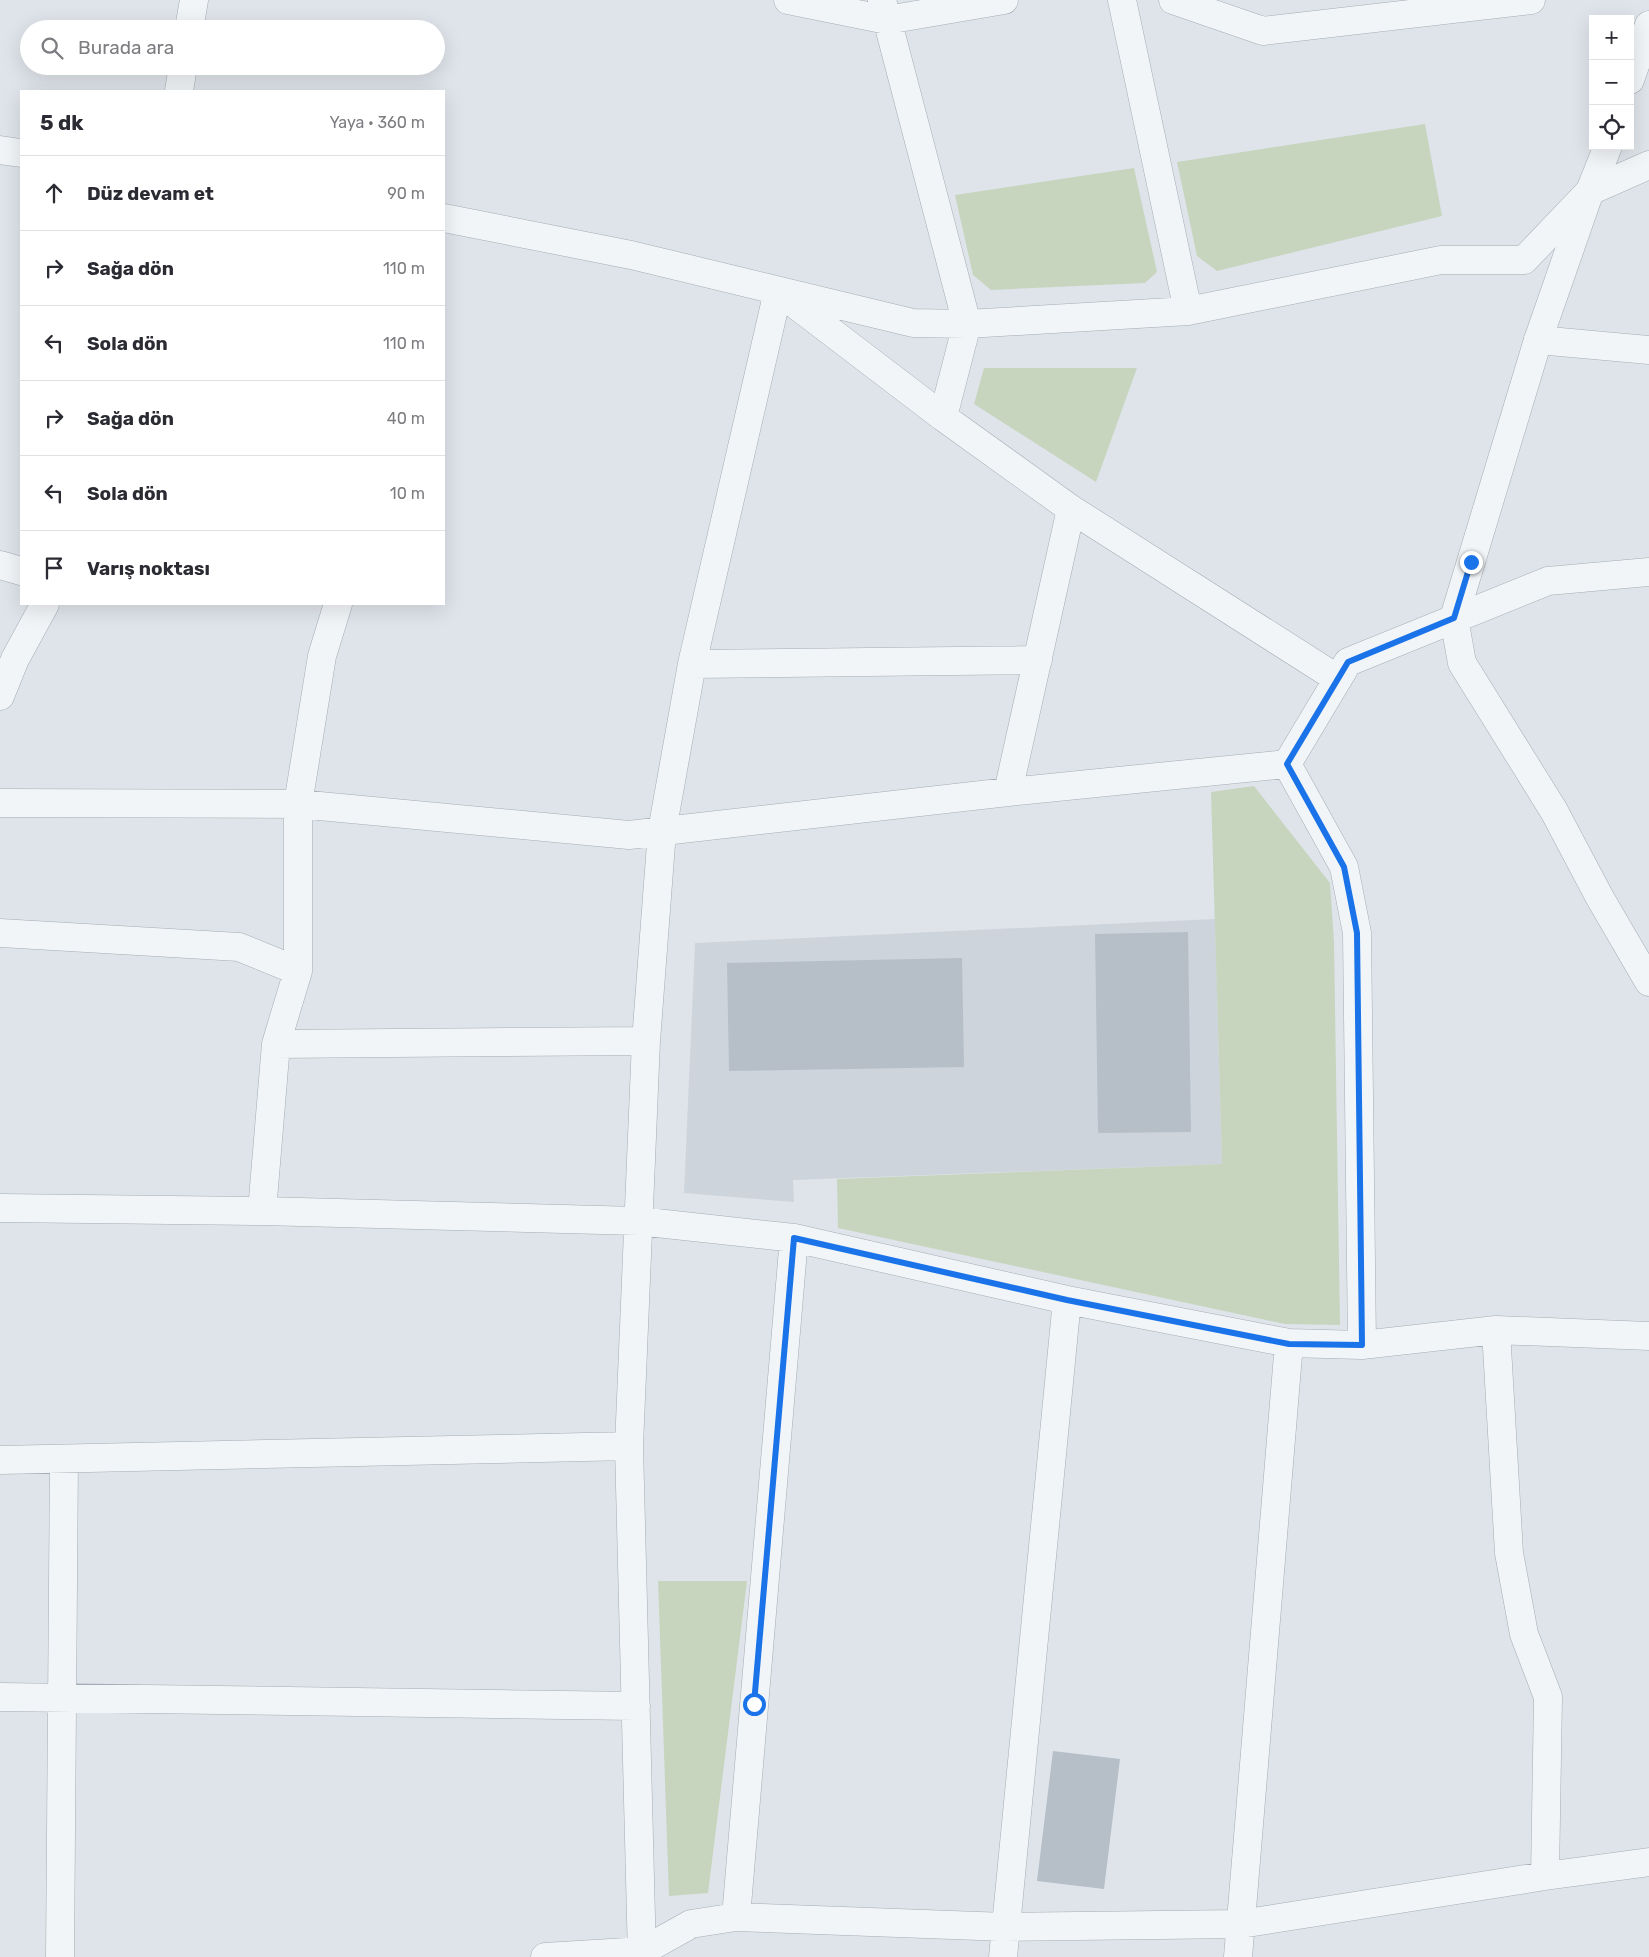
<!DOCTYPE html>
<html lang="tr">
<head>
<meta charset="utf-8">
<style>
  body { margin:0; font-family:Rubik,sans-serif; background:#f2f2f3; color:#2b2b33 }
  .controls { position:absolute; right:15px; top:15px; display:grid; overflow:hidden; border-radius:0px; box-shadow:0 5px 20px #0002 }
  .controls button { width:45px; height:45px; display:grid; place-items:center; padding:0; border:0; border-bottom:1px solid #e1e1e2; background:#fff; color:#2b2b33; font:25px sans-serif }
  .stop { position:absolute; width:15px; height:15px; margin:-11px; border:4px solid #1a73e8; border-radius:50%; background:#fff }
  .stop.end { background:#1a73e8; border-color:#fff; box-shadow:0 1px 5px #0008 }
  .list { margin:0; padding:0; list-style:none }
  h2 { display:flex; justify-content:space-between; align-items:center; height:65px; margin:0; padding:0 20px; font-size:21px }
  h2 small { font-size:16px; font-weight:400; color:#7c7c81 }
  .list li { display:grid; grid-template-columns:32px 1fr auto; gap:15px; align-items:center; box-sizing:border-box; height:75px; padding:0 20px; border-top:1px solid #e1e1e2 }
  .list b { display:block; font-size:19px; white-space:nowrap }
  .list em { font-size:16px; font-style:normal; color:#7c7c81 }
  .icon { flex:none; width:28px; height:28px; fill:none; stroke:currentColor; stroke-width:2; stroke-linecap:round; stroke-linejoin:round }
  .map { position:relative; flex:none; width:1649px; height:1957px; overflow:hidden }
  .search { position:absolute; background:#fff; box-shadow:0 5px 20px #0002; left:20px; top:20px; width:425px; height:55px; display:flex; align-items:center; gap:12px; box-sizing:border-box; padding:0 18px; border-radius:28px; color:#7c7c81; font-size:19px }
  .panel { position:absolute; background:#fff; box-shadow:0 5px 20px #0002; left:20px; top:90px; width:425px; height:515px; border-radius:0px }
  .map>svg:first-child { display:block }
  .built { fill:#cdd4dc }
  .green { fill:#c7d5bf }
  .building { fill:#b6bec8 }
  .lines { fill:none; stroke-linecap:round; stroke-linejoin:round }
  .minor-casing { stroke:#a4acb5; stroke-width:29 }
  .tertiary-casing { stroke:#a4acb5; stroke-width:29 }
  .minor { stroke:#f2f5f8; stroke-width:28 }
  .tertiary { stroke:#f2f5f8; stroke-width:28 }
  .route { stroke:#1a73e8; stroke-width:6 }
</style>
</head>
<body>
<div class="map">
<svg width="1649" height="1957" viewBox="0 0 1649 1957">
  <rect width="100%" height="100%" fill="#dfe4ea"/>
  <path class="built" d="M1215,919l7,245 -429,16 1,22 -110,-9 11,-250z"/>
  <path class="green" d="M1425,124l17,92 -225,55 -20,-15 -20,-94z
    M1134,168l23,104 -12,11 -154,7 -18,-15 -18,-80z
    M984,368h153l-41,114 -122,-78z
    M1254,786l76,97 4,59 6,383 -55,-1 -447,-96 -1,-49 385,-15 -11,-372z
    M658,1581h89l-39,312 -39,3z"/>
  <path class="building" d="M1188,932l3,200 -93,1 -3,-199z
    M962,958l2,109 -235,4 -2,-108z
    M1053,1751l67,8 -16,130 -67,-8z"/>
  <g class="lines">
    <g class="minor-casing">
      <path id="minor" d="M788,0l99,20 117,-20
        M882,0l85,324 -24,93
        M1122,0l66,311
        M1173,0l90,31 268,-31
        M0,150l21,3
        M444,218l187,37 282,68 54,1 221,-13 253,-51h83l66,-69 59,-26
        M787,298l156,119 128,92 267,170
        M1538,340l111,10
        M0,565l21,6
        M692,664l346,-4
        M1008,792l63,-283
        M0,803l298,1 331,31 379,-43 279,-28
        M0,933l239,14 59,24
        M276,1044l370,-3
        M0,1208l262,3 376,10 156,17 273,62 222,43 73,2 134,-15 153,6
        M262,1211l14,-167 22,-73v-167l24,-148 16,-52
        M1496,1330l13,223 15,81 24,63 -3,179
        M1362,1345l-5,-412 -13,-66 -57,-103 61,-102 200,-81 101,-9
        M0,1460l629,-14
        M0,1697l636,9
        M736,1917l58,-679
        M60,1957l4,-498
        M545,1957l98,-6 48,-27 45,-7 270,10 235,-3 304,-48 104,-14
        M642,1957l-13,-511 17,-405 16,-210 30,-167 86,-373
        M1003,1957l64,-657
        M1238,1957l51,-614"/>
    </g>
    <g class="tertiary-casing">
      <path id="tertiary" d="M189,29l5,-29
        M1630,80l19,-55
        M179,91l4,-25
        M1608,146l-18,45 -52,149 -84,278 8,45 92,148 46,87 49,84
        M0,696l15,-37 30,-55"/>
    </g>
    <use href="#minor" class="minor"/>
    <use href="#tertiary" class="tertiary"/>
  </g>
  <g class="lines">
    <path class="route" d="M754,1704l40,-466 273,62 222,44 73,1 -5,-412 -13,-66 -57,-103 61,-102 106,-44 17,-56"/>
  </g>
</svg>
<div class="controls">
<button>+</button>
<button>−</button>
<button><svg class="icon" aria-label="locate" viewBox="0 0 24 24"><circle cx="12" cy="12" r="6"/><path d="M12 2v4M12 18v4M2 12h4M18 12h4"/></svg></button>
</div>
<div class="stop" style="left:754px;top:1704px"></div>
<div class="stop end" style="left:1471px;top:562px"></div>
<div class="search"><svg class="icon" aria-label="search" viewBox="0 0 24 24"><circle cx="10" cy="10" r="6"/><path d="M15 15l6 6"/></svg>Burada ara</div>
<section class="panel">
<h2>5 dk<small>Yaya · 360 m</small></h2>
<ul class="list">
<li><svg class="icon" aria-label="ahead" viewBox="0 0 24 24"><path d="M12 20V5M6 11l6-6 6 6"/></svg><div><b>Düz devam et</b></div><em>90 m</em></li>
<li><svg class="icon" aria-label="right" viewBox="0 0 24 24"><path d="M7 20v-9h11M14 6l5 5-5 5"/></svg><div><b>Sağa dön</b></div><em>110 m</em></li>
<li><svg class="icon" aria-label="left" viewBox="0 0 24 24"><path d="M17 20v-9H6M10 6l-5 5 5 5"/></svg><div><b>Sola dön</b></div><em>110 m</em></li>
<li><svg class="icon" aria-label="right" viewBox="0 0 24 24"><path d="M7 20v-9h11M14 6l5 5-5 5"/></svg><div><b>Sağa dön</b></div><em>40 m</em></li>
<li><svg class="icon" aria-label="left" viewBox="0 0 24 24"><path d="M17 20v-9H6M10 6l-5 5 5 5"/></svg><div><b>Sola dön</b></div><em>10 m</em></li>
<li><svg class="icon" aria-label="arrive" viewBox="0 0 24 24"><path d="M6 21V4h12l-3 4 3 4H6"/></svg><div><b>Varış noktası</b></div></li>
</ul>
</section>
</div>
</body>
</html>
